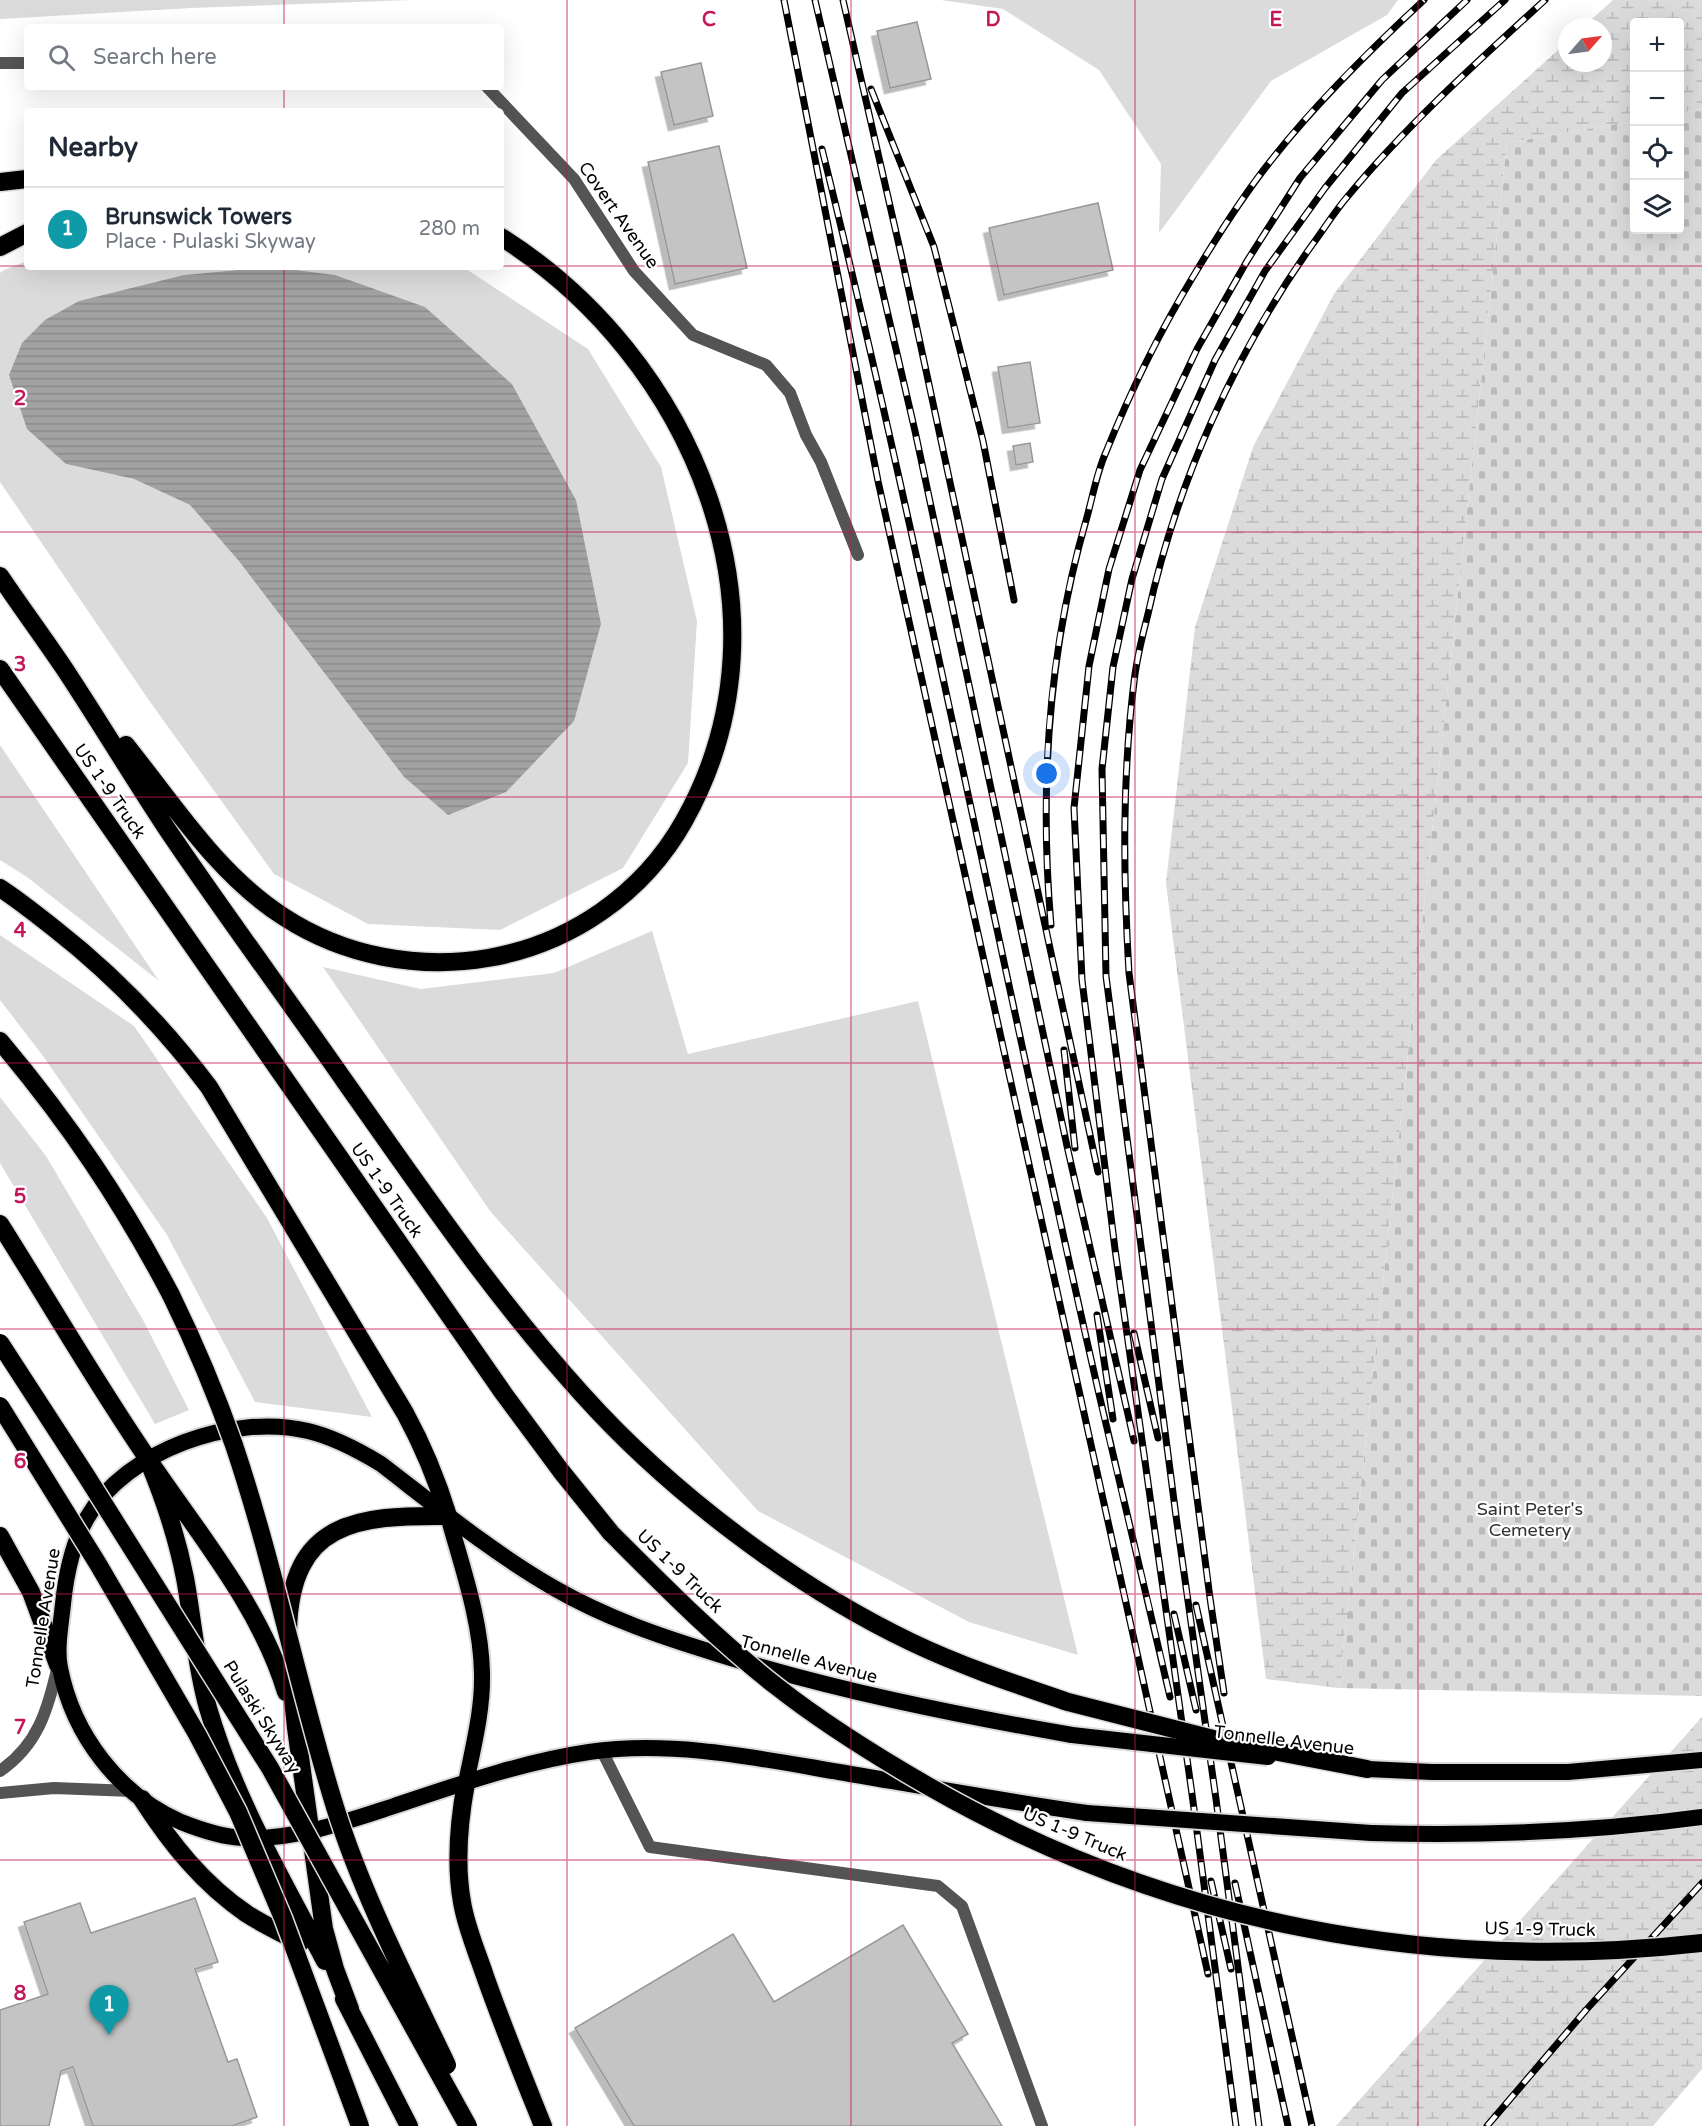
<!DOCTYPE html>
<html lang="en">
<head>
<meta charset="utf-8">
<style>
  body { margin:0; font-family:"Varela Round",sans-serif; background:#f2f2f3; color:#1f2937 }
  .controls { position:absolute; right:18px; top:18px; display:grid; overflow:hidden; border-radius:6px; box-shadow:0 6px 24px #0002 }
  .controls button { width:54px; height:54px; display:grid; place-items:center; padding:0; border:0; border-bottom:2px solid #e0e1e3; background:#fff; color:#1f2937; font:30px sans-serif }
  .compass { position:absolute; left:1558px; top:18px; width:54px; height:54px; border-radius:50%; background:#fff; box-shadow:0 6px 24px #0002; rotate:62deg }
  .you { position:absolute; left:1047px; top:774px; width:21px; height:21px; margin:-15px; border:4px solid #fff; border-radius:50%; background:#1a73e8; box-shadow:0 0 0 9px #1a73e833 }
  .badge { display:grid; place-items:center; width:39px; height:39px; border-radius:50%; background:#000; color:#fff; font-size:20px; font-weight:700 }
  .pin { position:absolute; translate:-50% -50px; filter:drop-shadow(0 2px 3px #0008) }
  .pin::after { content:''; position:absolute; top:32px; width:21px; height:18px; background:inherit; clip-path:polygon(0 0,100% 0,50% 100%) }
  .list { margin:0; padding:0; list-style:none }
  h2 { display:flex; justify-content:space-between; align-items:center; height:78px; margin:0; padding:0 24px; font-size:26px }
  h2 small { font-size:20px; font-weight:400; color:#747a83 }
  .list li { display:grid; grid-template-columns:39px 1fr auto; gap:18px; align-items:center; box-sizing:border-box; height:84px; padding:0 24px; border-top:2px solid #e0e1e3 }
  .list b { display:block; font-size:22px; white-space:nowrap }
  .list p { margin:0; font-size:20px; white-space:nowrap; color:#747a83 }
  .list em { font-size:20px; font-style:normal; color:#747a83 }
  .icon { flex:none; width:33px; height:33px; fill:none; stroke:currentColor; stroke-width:2; stroke-linecap:round; stroke-linejoin:round }
  .map { position:relative; flex:none; width:1702px; height:2126px; overflow:hidden }
  .search { position:absolute; background:#fff; box-shadow:0 6px 24px #0002; left:24px; top:24px; width:480px; height:66px; display:flex; align-items:center; gap:15px; box-sizing:border-box; padding:0 21px; border-radius:6px; color:#747a83; font-size:22px }
  .panel { position:absolute; background:#fff; box-shadow:0 6px 24px #0002; left:24px; top:108px; width:480px; height:162px; border-radius:6px }
  .map>svg:first-child { display:block }
  .green { fill:#dbdbdb; fill-rule:evenodd }
  .wetland { fill:url(#wetland-marsh) }
  .cemetery { fill:url(#cemetery-stones) }
  .water { fill:url(#water-rules) }
  .building { fill:#c4c4c4; stroke:#989898; stroke-width:1.5; filter:url(#shadow) }
  .lines { fill:none; stroke-linecap:round; stroke-linejoin:round }
  .trunk-casing { stroke:#dbdbdb; stroke-width:20 }
  .motorway-casing { stroke:#dbdbdb; stroke-width:21 }
  .service { stroke:#545454; stroke-width:12 }
  .minor { stroke:#545454; stroke-width:12 }
  .tertiary { stroke:#545454; stroke-width:12 }
  .trunk { stroke:#000; stroke-width:16 }
  .motorway { stroke:#000; stroke-width:18 }
  .rail-casing { stroke:#000; stroke-width:7 }
  .rail { stroke:#fff; stroke-width:4.5; stroke-dasharray:14; stroke-linecap:butt }
  .trunk-bridge-casing { stroke:#dbdbdb; stroke-width:20; stroke-linecap:butt }
  .motorway-bridge-casing { stroke:#dbdbdb; stroke-width:21; stroke-linecap:butt }
  .trunk-bridge { stroke:#000; stroke-width:16 }
  .motorway-bridge { stroke:#000; stroke-width:18 }
  .grid { fill:none; stroke:#c2185b; stroke-width:1.5; stroke-opacity:0.55 }
  .labels { text-anchor:middle; stroke-width:4.5; stroke-linejoin:round; paint-order:stroke }
  .street-label { font-size:18px; fill:#000; stroke:#fff }
  .park-label { font-size:18px; fill:#323232; stroke:#fff }
  .grid-label { font-size:20px; text-anchor:middle; font-weight:bold; fill:#c2185b; stroke:#fff; stroke-width:4.5; stroke-linejoin:round; paint-order:stroke }
</style>
</head>
<body>
<div class="map">
<svg width="1702" height="2126" viewBox="0 0 1702 2126">
  <defs>
    <pattern id="wetland-marsh" width="20" height="14" patternUnits="userSpaceOnUse" patternTransform="scale(1.5)"><rect width="20" height="14" fill="#dbdbdb"/><path d="M1 5h8M5 5V1M11 12h8M15 12V8" fill="none" stroke="#bababa"/></pattern>
    <pattern id="cemetery-stones" width="16" height="16" patternUnits="userSpaceOnUse" patternTransform="scale(1.5)"><rect width="16" height="16" fill="#dbdbdb"/><path d="M2 7V4a2 2 0 0 1 4 0v3zM10 15v-3a2 2 0 0 1 4 0v3z" fill="#bababa"/></pattern>
    <pattern id="water-rules" width="6" height="5" patternUnits="userSpaceOnUse" patternTransform="scale(1.5)"><rect width="6" height="5" fill="#a2a2a2"/><path d="M0 2.5h6" fill="none" stroke="#8a8a8a"/></pattern>
    <filter id="shadow"><feDropShadow dx="-5.5" dy="5.5" stdDeviation="0" flood-color="#0004"/></filter>
  </defs>
  <rect width="100%" height="100%" fill="#fff"/>
  <path class="green" d="M0,0h411l-220,8 -191,11z
    M941,0h457l-11,15 -116,66 -112,152 2,-69 -62,-94 -96,-61z
    M27,261v6h436l125,82 73,118 36,154 -9,142 -65,105 -123,62 -132,-6 -94,-50 -126,-175 -148,-217v-209l4,-3zM425,307l87,77 64,116 -128,314 -44,-37 -166,-217 -48,-55 -56,-26 -68,-15z
    M0,745l159,236 -132,-104 -27,-17z
    M652,931l36,123 230,-53 160,654 -109,-33 -211,-111 -268,-300 -167,-244 98,22 133,-16z
    M0,935l134,91 133,192 105,199 -117,-15 -88,-167 -124,-179 -43,-56z
    M0,1097l46,59 97,164 46,90 -34,14 -155,-261z"/>
  <path class="wetland" d="M1613,0h89v109l-22,4v-91h-46v99l-127,22 -168,1545 -73,-9 -100,-796 29,-256 58,-180 81,-153 102,-134 131,-118v21h36v-36h-20z
    M1702,1717v352l-49,57h-317z"/>
  <path class="cemetery" d="M1702,109v1587l-363,-8 168,-1545 127,-22v109h46v-117z"/>
  <path class="water" d="M271,267l64,8 90,32 87,77 64,116 25,124 -27,97 -68,71 -58,23 -44,-38 -166,-217 -48,-55 -56,-26 -68,-15 -39,-35 -18,-54 13,-32 23,-23 34,-19 105,-26z"/>
  <path class="building" d="M917,22l14,57 -41,9 -13,-57z
    M701,63l12,53 -39,9 -13,-53z
    M719,146l28,122 -72,16 -27,-122z
    M1098,203l15,67 -109,25 -15,-67z
    M1030,362l10,61 -32,5 -10,-61z
    M1030,443l3,19 -17,3 -3,-19z
    M195,1898l23,64 -23,7 33,93 9,-3 20,58 -25,9h-139l-20,-59 -12,4 -12,55h-49v-116l48,-16 -24,-72 56,-19 11,30z
    M903,1925l65,109 -16,9 50,83h-368l-59,-98 158,-94 41,68z"/>
  <g class="lines">
    <g class="trunk-casing">
      <path id="trunk" d="M448,1516c14,51 33,104 34,157 1,37 -9,74 -16,110
        M1072,1735c-120,-21 -238,-45 -354,-81 -56,-17 -112,-36 -164,-66 -61,-35 -117,-81 -173,-124 -23,-14 -47,-27 -73,-33 -75,-18 -182,19 -221,87 -15,26 -21,56 -24,86 -2,20 -7,45 -3,64 13,67 59,127 121,154 20,8 41,15 62,16 52,2 102,-16 151,-32 63,-21 128,-44 195,-54 83,-12 168,6 250,20 82,14 165,29 248,41
        M1367,1769l65,3h136l134,-12
        M1371,1833c110,3 222,-1 331,-16"/>
    </g>
    <g class="motorway-casing">
      <path id="motorway" d="M0,182l27,-3
        M0,247l27,-14
        M0,576c21,31 43,61 64,92 35,53 68,108 103,161 58,86 120,169 179,254 75,106 148,214 236,311 87,97 212,192 329,248 50,24 104,42 157,60
        M0,669l504,725 57,77 50,62
        M126,745c48,60 92,130 158,172 60,39 134,53 204,41 82,-14 155,-64 196,-137 117,-208 8,-464 -183,-584
        M0,888c20,13 37,27 55,41 60,47 108,97 154,158l196,326c18,33 32,67 43,103 -91,-1 -157,5 -160,114
        M0,1041c69,82 121,159 171,254
        M0,1224c50,79 97,161 150,238 48,71 111,146 136,230
        M148,1460c16,38 29,77 37,118 8,43 11,88 23,130 26,90 74,171 117,253
        M0,1536l31,56 27,73
        M289,1660l7,68 28,201 11,40 15,40
        M466,1783c-7,38 -11,80 -4,119 4,25 15,50 23,74 18,51 38,100 58,150
        M142,1799c29,45 61,85 105,115 17,11 35,19 53,29
        M344,1999l65,127"/>
    </g>
    <path class="service" d="M602,1751l48,96 288,39 24,20 80,220"/>
    <path class="minor" d="M0,63h27
      M487,87l87,92 60,92 59,64 73,30 24,28 16,42 15,27 37,93"/>
    <path class="tertiary" d="M0,1771c39,-27 47,-61 58,-105
      M0,1793l54,-5 78,3"/>
    <use href="#trunk" class="trunk"/>
    <use href="#motorway" class="motorway"/>
    <g class="rail-casing">
      <path id="rail" d="M784,0l94,481 330,1493
        M815,0l100,431 152,715 67,295
        M843,0l58,254 197,918
        M871,89l63,158 49,194 31,159
        M822,149c102,413 182,831 277,1245 23,101 48,202 71,303
        M1051,925c-12,-140 -3,-274 36,-408 6,-22 10,-45 19,-65 25,-62 54,-121 88,-177 24,-40 50,-81 79,-117 45,-57 98,-109 151,-158
        M1064,1050l11,98
        M1097,1315l16,104
        M1134,1333l24,105
        M1196,1605l116,521
        M1174,1614l22,96
        M1224,1693l-14,-95 -81,-625c-6,-101 -7,-199 6,-299 3,-20 8,-41 13,-60 29,-132 86,-259 164,-369 12,-16 23,-34 36,-49 60,-72 128,-133 197,-196
        M1211,1881l20,88
        M1235,1883l53,243
        M1236,2126l-44,-332 -77,-545 -33,-269 -8,-172 15,-142 20,-97 31,-99 57,-121 50,-88 53,-83 82,-98 85,-80
        M1259,2126l-43,-327 -40,-283 -70,-540 -4,-207 11,-102 19,-88 30,-100 53,-119 50,-89 60,-83 77,-95 103,-93
        M1487,2126l99,-116 116,-127"/>
    </g>
    <use href="#rail" class="rail"/>
    <g class="trunk-bridge-casing">
      <path id="trunk-bridge" d="M1072,1735l196,22
        M1087,1813l284,20"/>
    </g>
    <g class="motorway-bridge-casing">
      <path id="motorway-bridge" d="M171,1295c24,49 45,99 63,150 40,119 64,243 101,362 28,89 72,174 112,258
        M0,1343l87,134 183,291 198,358
        M0,1406l98,158 99,170 41,78 45,106 77,208
        M611,1533c53,53 105,106 165,153 47,37 100,70 152,100 239,137 500,188 774,157
        M1068,1702l149,38 150,29"/>
    </g>
    <use href="#trunk-bridge" class="trunk-bridge"/>
    <use href="#motorway-bridge" class="motorway-bridge"/>
  </g>
  <path class="grid" d="M284,0v27M567,0v2126M851,0v2126M1135,0v2126M1418,0v2126M284,87v24M0,266h27M501,266h1201M284,267v1859M0,532h1702M0,797h1702M0,1063h1702M0,1329h1702M0,1594h1702M0,1860h1702"/>
  <g class="labels">
    <g class="street-label">
      <text transform="translate(619 215) rotate(55)" y="6">Covert Avenue</text>
      <text transform="translate(110 791) rotate(55)" y="6">US 1-9 Truck</text>
      <text transform="translate(387 1190) rotate(55)" y="6">US 1-9 Truck</text>
      <text transform="translate(680 1571) rotate(44)" y="6">US 1-9 Truck</text>
      <text transform="translate(43 1618) rotate(-81)" y="6">Tonnelle Avenue</text>
      <text transform="translate(809 1659) rotate(15)" y="6">Tonnelle Avenue</text>
      <text transform="translate(262 1717) rotate(58)" y="6">Pulaski Skyway</text>
      <text transform="translate(1284 1740) rotate(7)" y="6">Tonnelle Avenue</text>
      <text transform="translate(1075 1834) rotate(23)" y="6">US 1-9 Truck</text>
      <text transform="translate(1540 1929) rotate(1)" y="6">US 1-9 Truck</text>
    </g>
    <g class="park-label">
      <text x="1530" y="1515">Saint Peter's<tspan x="1530" dy="21">Cemetery</tspan></text>
    </g>
  </g>
  <g class="grid-label">
    <text x="709" y="26">C</text>
    <text x="993" y="26">D</text>
    <text x="1276" y="26">E</text>
    <text x="20" y="405">2</text>
    <text x="20" y="671">3</text>
    <text x="20" y="937">4</text>
    <text x="20" y="1203">5</text>
    <text x="20" y="1468">6</text>
    <text x="20" y="1734">7</text>
    <text x="20" y="2000">8</text>
  </g>
</svg>
<div class="controls">
<button>+</button>
<button>−</button>
<button><svg class="icon" aria-label="locate" viewBox="0 0 24 24"><circle cx="12" cy="12" r="6"/><path d="M12 2v4M12 18v4M2 12h4M18 12h4"/></svg></button>
<button><svg class="icon" aria-label="layers" viewBox="0 0 24 24"><path d="M12 4l9 5-9 5-9-5zM3 14l9 5 9-5"/></svg></button>
</div>
<svg class="compass" viewBox="-18 -18 36 36"><path d="M0-13l5 13h-10z" fill="#e53935"/><path d="M0 13l5-13h-10z" fill="#747a83"/></svg>
<div class="you"></div>
<div class="pin badge" style="left:109px;top:2035px;background:#0f9aa8">1</div>
<div class="search"><svg class="icon" aria-label="search" viewBox="0 0 24 24"><circle cx="10" cy="10" r="6"/><path d="M15 15l6 6"/></svg>Search here</div>
<section class="panel">
<h2>Nearby<small></small></h2>
<ul class="list">
<li><span class="badge" style="background:#0f9aa8">1</span><div><b>Brunswick Towers</b><p>Place · Pulaski Skyway</p></div><em>280 m</em></li>
</ul>
</section>
</div>
</body>
</html>
